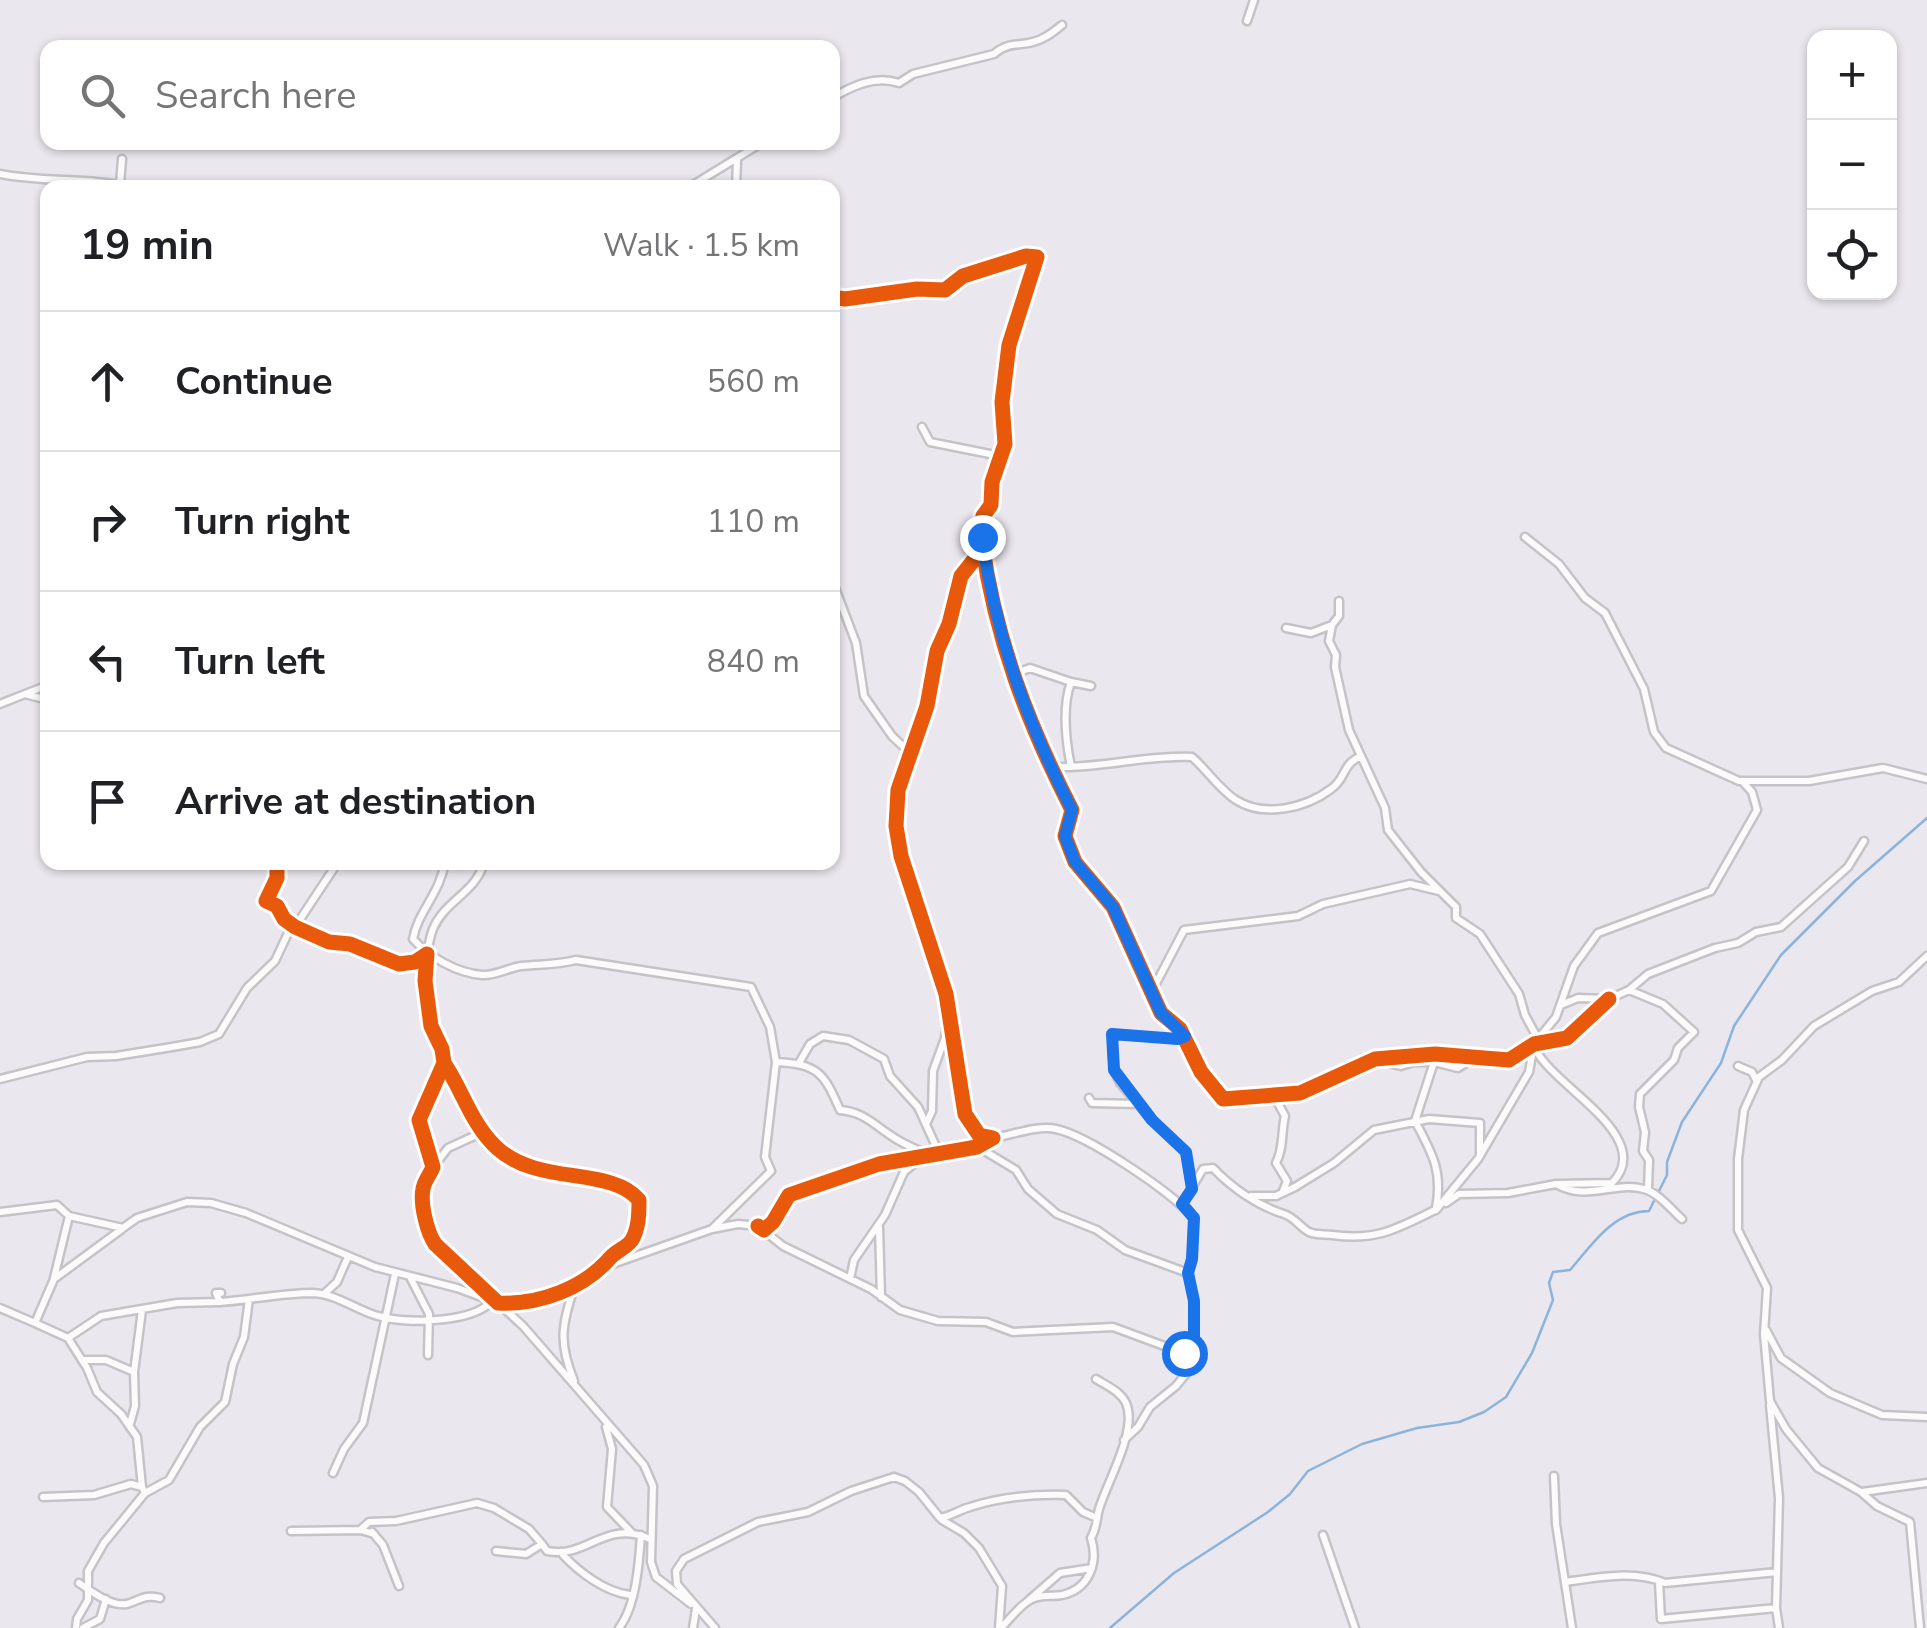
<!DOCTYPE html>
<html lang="en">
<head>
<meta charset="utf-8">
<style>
  body { margin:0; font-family:"Nunito Sans",sans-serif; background:#f6f6f6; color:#202124 }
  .controls { position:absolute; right:30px; top:30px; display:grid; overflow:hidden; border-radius:20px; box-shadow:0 2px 8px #0004 }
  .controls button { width:90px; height:90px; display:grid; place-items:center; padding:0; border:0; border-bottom:2px solid #e0e0e0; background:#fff; color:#202124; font:50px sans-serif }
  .stop { position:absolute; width:30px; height:30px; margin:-22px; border:8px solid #1a73e8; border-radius:50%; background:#fff }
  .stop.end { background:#1a73e8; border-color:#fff; box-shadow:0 2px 10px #0008 }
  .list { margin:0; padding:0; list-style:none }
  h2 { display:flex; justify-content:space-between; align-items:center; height:130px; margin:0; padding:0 40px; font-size:42px }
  h2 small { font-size:32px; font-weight:400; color:#757577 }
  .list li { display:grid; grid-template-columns:65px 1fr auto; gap:30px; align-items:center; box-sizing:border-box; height:140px; padding:0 40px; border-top:2px solid #e0e0e0 }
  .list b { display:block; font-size:38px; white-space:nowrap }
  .list em { font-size:32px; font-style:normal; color:#757577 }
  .icon { flex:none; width:55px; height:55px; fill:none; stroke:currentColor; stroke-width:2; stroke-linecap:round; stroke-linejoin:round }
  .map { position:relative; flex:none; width:1927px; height:1628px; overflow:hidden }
  .search { position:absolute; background:#fff; box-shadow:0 2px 8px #0004; left:40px; top:40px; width:800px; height:110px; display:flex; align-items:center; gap:25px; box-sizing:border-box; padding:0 35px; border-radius:20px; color:#757577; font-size:38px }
  .panel { position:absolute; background:#fff; box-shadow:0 2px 8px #0004; left:40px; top:180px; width:800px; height:690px; border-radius:20px }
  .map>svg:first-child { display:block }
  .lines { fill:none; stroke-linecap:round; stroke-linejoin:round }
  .stream { stroke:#8cb4db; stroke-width:2.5 }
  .minor-casing { stroke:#c6c3c8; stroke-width:11 }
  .minor { stroke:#fcfbfc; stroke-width:6 }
  .cycleway-casing { stroke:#fff; stroke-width:21 }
  .cycleway { stroke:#e8590c; stroke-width:15 }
  .route { stroke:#1a73e8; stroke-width:12 }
</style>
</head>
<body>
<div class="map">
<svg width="1927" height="1628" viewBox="0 0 1927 1628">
  <rect width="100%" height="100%" fill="#ebe7ee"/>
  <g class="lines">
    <path class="stream" d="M1110,1628l64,-55 94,-61 22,-18 18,-23 54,-27 55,-16 42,-6 25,-10 22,-15 26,-44 21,-53 -4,-17 4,-11 17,-2c21,-24 43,-59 79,-59l18,-36v-13l15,-40 39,-59 13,-37 47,-71 74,-74 72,-63"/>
    <g class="minor-casing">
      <path id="minor" d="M1247,21l7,-21
        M170,48l6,-2
        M832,98c20,-12 43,-23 67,-15l14,-9 81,-20c13,-12 24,-8 39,-12 12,-3 20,-10 29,-17
        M0,174c44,9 91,3 134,14
        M120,184l2,-25
        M688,188l75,-46
        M736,188l1,-28
        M922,427l8,15 70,14
        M1525,537l34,27 26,34 20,15 39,76 10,43 12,16 73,33h70l74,-13 44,11
        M982,543c13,96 47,182 90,267l-7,26 10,26 38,45 48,106 19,16 21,43 22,27 77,-6 75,-34 60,-5 74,6 25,-16 33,-6 42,-39
        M832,580l24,63 8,53 28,40 19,18
        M1339,601v15l-7,9 -3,16 7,14 -1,12 14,63 36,78 3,22 33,42 35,35v11l24,16 39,60 6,21 14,26
        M1286,628l25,5 21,-8
        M1012,675l18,-7 41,14
        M48,685l-23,9 23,6
        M0,704l25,-10
        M1051,767c48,2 93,-12 141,-10 15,13 28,33 44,43 28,18 70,8 95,-11 16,-11 10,-24 30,-33
        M1071,767c-5,-25 -9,-60 0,-85l20,4
        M277,862v16l-11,23 11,5 7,13 11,8 34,15 21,2 49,20 16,-2 12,-8 -2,27 6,45 11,23 2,14 -25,57 14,47c-3,8 -9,14 -10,22 -3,15 4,43 12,55l63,59c42,2 86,-15 112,-45 7,-8 19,-11 23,-20 6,-12 6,-26 6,-38 -28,-34 -101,-14 -142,-52 -26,-24 -34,-57 -53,-85
        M445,862c-5,32 -27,49 -32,77 16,18 44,34 69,36 13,1 26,-7 39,-9 19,-2 36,-1 55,-6l175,27 19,40 6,35 -11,95 6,14 -59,58
        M427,953c2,-8 3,-17 6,-24 11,-28 44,-37 51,-67
        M1629,990l34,14 31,28 -16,16 -4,12 -34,34 -1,13 6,25 -2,19 6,9 -1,29
        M1151,993l33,-63 114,-14 25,-12 87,-20 29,7
        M1561,1005l17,-7 31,1 20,-9 19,-16 67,-26 23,-5 18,-11 25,-5 67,-60 16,-26
        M1185,1036l-7,3 -66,-5 2,36 6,13 32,37 33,31 7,37
        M1536,1050c18,37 121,87 76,133l-54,1
        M1376,1060l25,6 13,-4h20
        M776,1062c42,2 48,11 64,48 23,2 32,13 50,25 11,8 25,14 37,19
        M799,1063l11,-19 13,-8 26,4 35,19 6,17 28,31 21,46
        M1738,1066l14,6 4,8
        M0,1079l87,-22 29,-1 56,-9 28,-5 19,-8 28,-46 28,-27 14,-30 6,-4 43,-65
        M1274,1096l11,20c-4,16 -1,32 -9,47l11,18 -4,10
        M1089,1098l3,5 47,1
        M927,1122l5,-11 1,-40 12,-33 4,-29
        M993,1138c19,-3 44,-13 63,-9 33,7 115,63 138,89l-2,41 -4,14 6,28v63l-18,22 -26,21 -12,20 -14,13
        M978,1147l38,23 12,19 29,25 40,16 28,20 63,23
        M434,1166l14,-18 35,-16
        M1251,1196h25l19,-9 39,-24 40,-33 55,-11 51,4v32
        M1446,1203l13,-9 49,-1 48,-9c31,18 57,-3 88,5 13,3 27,20 38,30
        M1182,1204l21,-35 10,-1c19,20 45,38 71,46 10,3 16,13 25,18 6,3 16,2 23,3 45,6 64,-6 103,-25
        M1436,1208c7,-37 -4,-55 -21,-87l19,-59 24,6 14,-9
        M1436,1210l42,-51 51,-87 5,-28 22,-27 18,-51 24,-33 113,-42 46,-81 -5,-18 -10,-11
        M0,1212l57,-7 12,11 54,12 14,-10 50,-16 24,1 35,10 129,54 82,21 41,15 25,23 121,139 9,21 -2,76 5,15 35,27
        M758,1226l6,4 9,-8 16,-27 90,-31 98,-17 16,-9 -14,-3 -14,-21 -19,-120 -45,-138 -5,-30 2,-36 29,-84 10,-55 12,-27 12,-48 16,-20 6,-40 8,-11 1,-23 13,-38 -3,-42 7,-57 28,-88 -11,-1 -63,20 -18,14 -28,-1 -72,10 -13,-2
        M879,1227l2,70
        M122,1229l-68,50 -19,44 33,15 33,-22 76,-13 43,-1
        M607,1266l105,-37 26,-5 20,2 25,20 88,43 29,21 38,11 48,1 27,10 100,-5 81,30
        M54,1278l15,-62
        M411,1279l18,35 -1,41
        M850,1279l4,-19 31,-45 19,-43 17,-14
        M574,1287c-12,40 -16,54 0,94
        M221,1293h-5l4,9c31,-2 61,-9 93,-9 24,1 43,17 65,23 27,8 93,7 113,-14
        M325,1293l12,-11 11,-25
        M0,1308l35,15
        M1766,1330l15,28 49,35 52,22 45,2
        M68,1338l19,30 10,24 24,22 16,23 5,50 3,6
        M83,1360h23l28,12
        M1770,1405l9,93 -3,110 3,20
        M130,1424l5,-18 -1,-34 8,-62
        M606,1427l6,22 -5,58 24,25
        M333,1473l11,-24 19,-26 32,-149
        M1554,1476l2,48 16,104
        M1862,1492l65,-9
        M43,1497l51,-2 37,-11 11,3
        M942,1520l22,13 15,15 23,38 -3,42
        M360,1530l9,-8 27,-1 81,-18 17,5 35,21 13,15
        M291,1531l70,-1 13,4
        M372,1532l11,13 16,41
        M1323,1535l32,93
        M496,1551l30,3 16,-10 5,7c42,8 56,-32 103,-12
        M563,1555c16,17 42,37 67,40
        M1565,1582c33,-5 70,-12 100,1l112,-11
        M1659,1582l2,37 115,-11
        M79,1583c12,8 32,24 48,21 13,-4 18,-10 33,-6
        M1029,1600l31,-27 32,-5
        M76,1628l1,-9 11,-19v-29l16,-28 41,-50 24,-13 31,-53 25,-25 8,-38 11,-27 5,-38
        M83,1628l17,-9 6,-20
        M619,1628c17,-22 20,-64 22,-93
        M693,1628l3,-19
        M715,1628l-38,-44 -1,-13 8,-12 74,-37 50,-10 43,-21 43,-14 11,4 14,11 21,26c11,-2 19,-8 30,-11 31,-10 64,-13 96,-12l17,17 14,6
        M1001,1628c9,-9 18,-22 29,-28 10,-6 21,-3 32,-5 27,-6 37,-32 29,-57 6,-10 5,-18 8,-29 8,-27 39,-79 27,-106 -6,-12 -19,-17 -30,-24
        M1920,1628l-10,-106 -33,-16 -16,-14 -43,-24 -32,-39 -16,-28 -6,-67 3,-46 -29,-58v-71l6,-49 15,-33 23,-17 32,-34 58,-35 27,-9 28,-26"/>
    </g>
    <use href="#minor" class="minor"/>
    <g class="cycleway-casing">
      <path id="cycleway" d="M982,542c13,96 46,182 90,268l-7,26 10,26 38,45 48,106 19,16 21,43 22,27 77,-6 75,-34 60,-5 74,6 25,-16 33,-6 42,-39
        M277,862v16l-11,23 11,5 7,13 11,8 34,15 21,2 49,20 16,-2 12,-8 -2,27 6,45 11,23 2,14 -25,57 14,47c-3,8 -9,14 -10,22 -3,15 4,43 12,55l63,59c42,2 86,-15 112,-45 7,-8 19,-11 23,-20 6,-12 6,-26 6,-38 -28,-34 -101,-14 -142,-52 -26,-24 -34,-57 -53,-85
        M758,1226l6,4 9,-8 16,-27 90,-31 98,-17 16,-9 -14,-3 -14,-21 -19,-120 -45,-138 -5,-30 2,-36 29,-84 10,-55 12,-27 12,-48 16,-20 6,-40 8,-11 1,-23 13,-38 -3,-42 7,-57 28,-88 -11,-1 -63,20 -18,14 -28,-1 -72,10 -13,-2"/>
    </g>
    <use href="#cycleway" class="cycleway"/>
  </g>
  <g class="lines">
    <path class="route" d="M982,537c13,98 45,185 90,273l-7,26 10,26 38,45 48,106 24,23 -7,3 -66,-5 2,36 38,50 34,32 6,37 -10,15 12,14 -2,41 -4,14 6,28v56l-10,-4"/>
  </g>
</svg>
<div class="controls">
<button>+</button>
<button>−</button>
<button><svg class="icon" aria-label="locate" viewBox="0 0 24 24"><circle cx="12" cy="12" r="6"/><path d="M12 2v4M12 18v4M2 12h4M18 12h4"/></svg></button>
</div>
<div class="stop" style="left:1184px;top:1353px"></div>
<div class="stop end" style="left:982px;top:537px"></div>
<div class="search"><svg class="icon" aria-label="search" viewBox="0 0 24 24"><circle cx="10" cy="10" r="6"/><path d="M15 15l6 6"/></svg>Search here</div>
<section class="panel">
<h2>19 min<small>Walk · 1.5 km</small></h2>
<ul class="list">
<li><svg class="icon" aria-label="ahead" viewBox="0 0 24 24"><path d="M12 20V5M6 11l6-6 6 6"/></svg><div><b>Continue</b></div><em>560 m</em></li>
<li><svg class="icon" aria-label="right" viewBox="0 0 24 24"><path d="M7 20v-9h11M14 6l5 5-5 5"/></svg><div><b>Turn right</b></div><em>110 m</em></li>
<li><svg class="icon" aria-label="left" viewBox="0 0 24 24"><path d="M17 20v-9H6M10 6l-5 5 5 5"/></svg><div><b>Turn left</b></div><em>840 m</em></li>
<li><svg class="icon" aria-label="arrive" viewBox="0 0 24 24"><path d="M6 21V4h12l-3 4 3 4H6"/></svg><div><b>Arrive at destination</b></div></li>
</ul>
</section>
</div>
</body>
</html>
